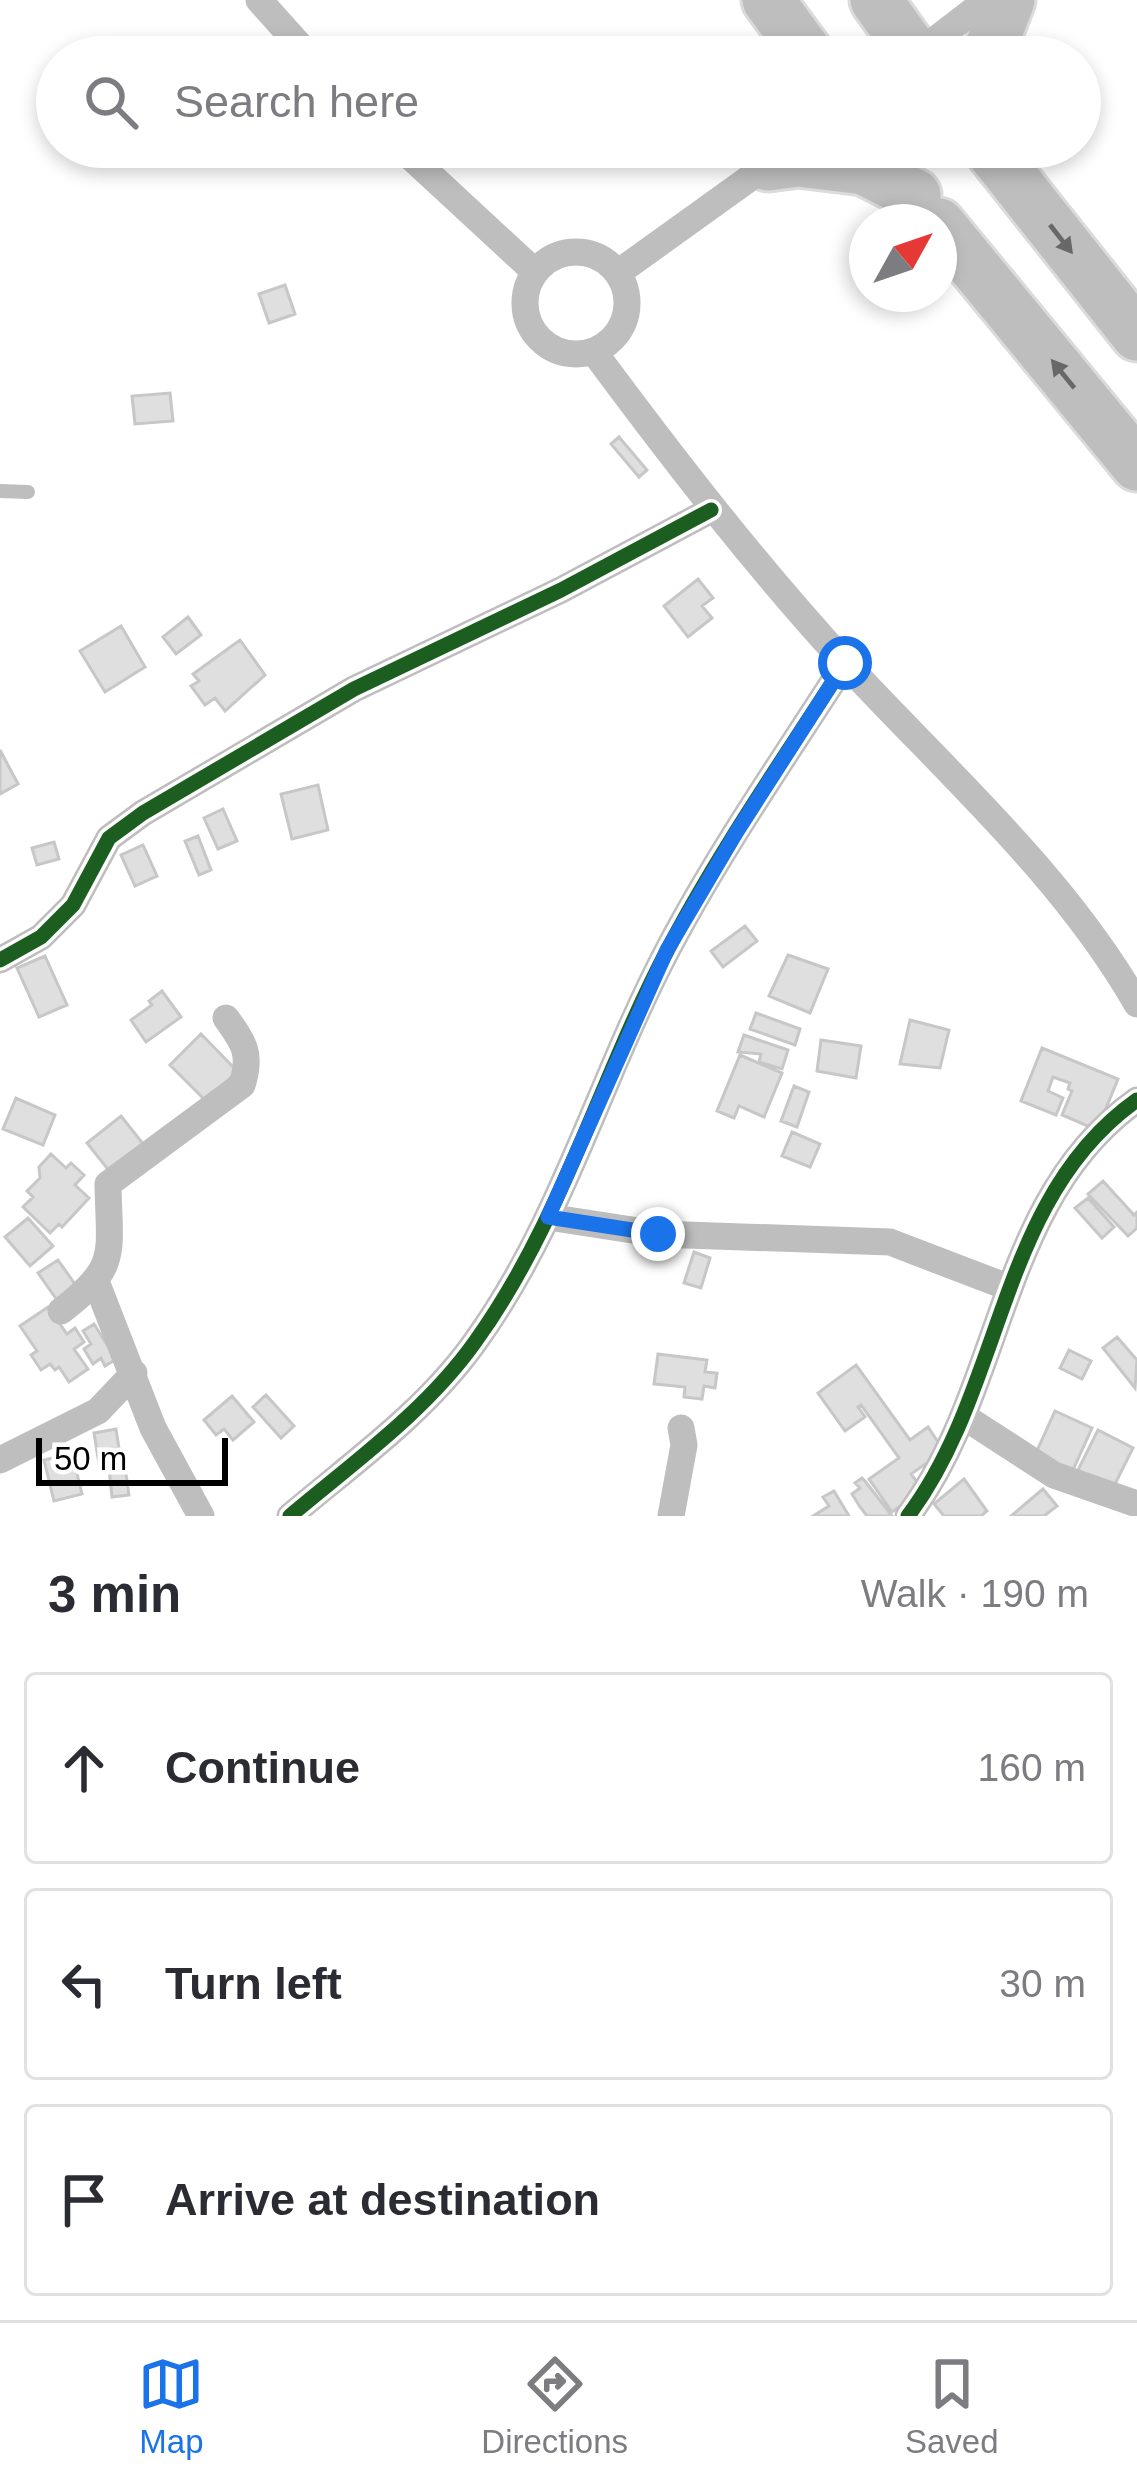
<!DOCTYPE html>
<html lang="en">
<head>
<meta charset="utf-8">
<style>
  body { margin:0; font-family:Helvetica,sans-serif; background:#f7f7f7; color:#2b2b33 }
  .compass { position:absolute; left:849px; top:204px; width:108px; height:108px; border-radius:50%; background:#fff; box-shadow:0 6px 18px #0003; rotate:50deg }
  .scale { position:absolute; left:36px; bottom:30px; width:192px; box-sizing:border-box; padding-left:12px; border:6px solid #000; border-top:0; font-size:33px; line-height:42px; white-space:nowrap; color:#000; -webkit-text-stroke:9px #fff; paint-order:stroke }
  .stop { position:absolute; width:36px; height:36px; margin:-27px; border:9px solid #1a73e8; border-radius:50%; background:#fff }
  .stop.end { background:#1a73e8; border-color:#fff; box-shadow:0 3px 12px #0008 }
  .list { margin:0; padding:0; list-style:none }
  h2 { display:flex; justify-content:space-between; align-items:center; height:156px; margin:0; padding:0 48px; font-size:51px }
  h2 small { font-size:39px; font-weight:400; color:#7c7c81 }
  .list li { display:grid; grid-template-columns:78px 1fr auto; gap:36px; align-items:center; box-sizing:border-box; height:192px; margin:0 24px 24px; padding:0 24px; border:3px solid #e1e1e2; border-radius:12px }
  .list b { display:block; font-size:45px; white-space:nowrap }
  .list em { font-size:39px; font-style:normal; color:#7c7c81 }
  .icon { flex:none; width:66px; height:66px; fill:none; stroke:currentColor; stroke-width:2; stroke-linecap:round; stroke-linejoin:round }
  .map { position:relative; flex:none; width:1137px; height:1516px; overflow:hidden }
  .search { position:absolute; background:#fff; box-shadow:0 6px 18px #0003; left:36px; right:36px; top:36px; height:132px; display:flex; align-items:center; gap:30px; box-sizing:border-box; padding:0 42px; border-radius:66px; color:#7c7c81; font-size:45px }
  .sheet { height:804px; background:#fff }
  nav { display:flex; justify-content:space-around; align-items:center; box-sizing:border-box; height:168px; border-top:3px solid #e1e1e2; background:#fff; font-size:33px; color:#7c7c81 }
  nav a { display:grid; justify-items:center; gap:6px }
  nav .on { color:#1a73e8 }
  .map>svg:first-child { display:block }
  .building { fill:#dfdfdf; stroke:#c7c7c7; stroke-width:3 }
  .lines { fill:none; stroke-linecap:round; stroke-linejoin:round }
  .highway-casing { stroke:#dbdbdb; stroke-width:57 }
  .lane { stroke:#bebebe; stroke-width:14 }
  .street { stroke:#bebebe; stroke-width:27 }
  .highway { stroke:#bebebe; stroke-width:51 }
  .cycleway-casing { stroke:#fff; stroke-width:22 }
  .cycleway { stroke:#1b5e20; stroke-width:15 }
  .oneway { fill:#686868 }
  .route { stroke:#1a73e8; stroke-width:15 }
</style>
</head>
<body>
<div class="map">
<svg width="1137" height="1516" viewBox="0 0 1137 1516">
  <rect width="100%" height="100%" fill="#fff"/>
  <path class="building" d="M285,285l10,29 -26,9 -10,-29z
    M170,393l3,28 -38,3 -3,-28z
    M619,437l28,33 -8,7 -28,-33z
    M698,579l15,19 -11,8 10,12 -24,19 -24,-31z
    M188,617l13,18 -25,19 -13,-17z
    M121,626l24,41 -40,25 -25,-41z
    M240,640l25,35 -40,36 -10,-13 -10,7 -14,-19 8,-5 -6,-7z
    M0,750l18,34 -18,10z
    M318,785l10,45 -36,9 -11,-45z
    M223,809l14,32 -19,8 -14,-31z
    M198,836l13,34 -12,5 -14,-34z
    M54,842l5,17 -22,6 -5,-17z
    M143,845l14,31 -22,10 -14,-31z
    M745,926l12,15 -34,26 -12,-16z
    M788,955l40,14 -18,44 -41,-17z
    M45,956l22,49 -28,12 -22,-49z
    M162,991l19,26 -35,25 -15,-22 21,-15 -3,-4z
    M756,1013l44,16 -5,16 -45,-16z
    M910,1020l39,10 -9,38 -40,-4z
    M201,1034l36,37 -30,31 -37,-37z
    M744,1035l44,15 -6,19 -23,-7 2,-8 -23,-2z
    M821,1040l40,6 -5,32 -39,-7z
    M1042,1048l76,31 -21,51 -35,-15 10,-24 -4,-2 2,-6 -17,-6 -5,14 15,7 -7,17 -35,-14z
    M740,1055l42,18 -18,44 -25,-11 -5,12 -17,-7z
    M794,1086l15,6 -12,35 -16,-6z
    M16,1098l39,17 -12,30 -40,-16z
    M121,1116l23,29 -34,27 -23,-29z
    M792,1132l28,12 -10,23 -28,-11z
    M51,1154l15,14 5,-5 13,12 -9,10 14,13 -27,29 -3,-3 -9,9 -27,-26 10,-10 -6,-6 13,-13 -1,-11z
    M1103,1181l31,34 3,-3v16l-9,8 -40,-42z
    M1088,1198l26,29 -12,11 -27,-30z
    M28,1218l25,28 -23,20 -25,-29z
    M694,1252l16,6 -9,30 -17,-5z
    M58,1260l19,27 -20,13 -19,-27z
    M48,1307l19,27 8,-6 9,14 -10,7 14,20 -19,13 -10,-15 -4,3 -5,-6 -9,6 -10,-15 6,-4 -17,-25z
    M94,1324l22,35 -11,7 -4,-8 -8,6 -9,-15 7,-5 -8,-13z
    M1117,1337l20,23 -2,28 -32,-40z
    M1069,1350l22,11 -9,18 -22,-11z
    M658,1354l49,6 -2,12 12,1 -2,15 -11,-2 -2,13 -18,-2 1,-10 -31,-3z
    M856,1365l54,75 18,-13 16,24 -33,23 12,16 -31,22 -23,-33 30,-21 -38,-53 -3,2 7,10 -20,14 -27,-38z
    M266,1395l28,31 -13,12 -28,-31z
    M232,1396l22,26 -21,18 -9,-11 -8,6 -12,-15z
    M1055,1411l37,17 -20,44 -37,-17z
    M116,1429l5,32 -22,3 -5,-31z
    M1098,1430l35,18 -21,42 -35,-18z
    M72,1453l10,41 -28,7 -10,-41z
    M125,1467l4,28 -17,2 -3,-28z
    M862,1478l3,3 27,35h-25l-7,-9 -8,-13 8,-6 -5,-5z
    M964,1479l23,32 -6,5h-37l-10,-12z
    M1043,1489l14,17 -13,10h-33z
    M834,1491l15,25h-36l16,-10 -6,-9z"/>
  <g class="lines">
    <g class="highway-casing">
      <path id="highway" d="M768,0l42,57
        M876,0l41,57
        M987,57l22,-57
        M775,147l-7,18 30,-4 66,8 51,26
        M988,147l149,188
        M939,224l198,241"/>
    </g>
    <path class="lane" d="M0,491l28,1"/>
    <path class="street" d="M259,0l51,57
      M913,57l74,-57
      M400,147l134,124
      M525 303a51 51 0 1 1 102 0a51 51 0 1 1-102 0Z
      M619,272l156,-112
      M594,352c80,108 162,214 253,313 100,108 216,210 290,339
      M0,960l41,-23 32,-32 36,-67 34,-25 211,-124 207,-99 150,-80
      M548,1217l110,17 232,8 120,46
      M97,1284l56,144 48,88
      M61,1311c59,-45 48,-57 47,-127l134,-99c10,-31 2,-42 -16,-67
      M966,1418l88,57 83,29
      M0,1460l98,-49 36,-38
      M290,1516c64,-54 136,-105 185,-174 86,-119 125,-264 193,-393 52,-99 117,-192 177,-286
      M671,1516l13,-71 -3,-17
      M908,1516c97,-129 90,-318 229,-416"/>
    <use href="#highway" class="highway"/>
    <g class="cycleway-casing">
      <path id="cycleway" d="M0,960l41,-23 32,-32 36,-67 34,-25 211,-124 207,-99 150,-80
        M290,1516c64,-54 136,-105 185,-174 86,-119 125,-264 193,-393 52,-99 117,-192 177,-286
        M908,1516c97,-129 90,-318 229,-416"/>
    </g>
    <use href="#cycleway" class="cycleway"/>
  </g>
  <defs><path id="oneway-solid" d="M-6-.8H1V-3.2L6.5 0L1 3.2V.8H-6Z" transform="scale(3)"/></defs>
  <g class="oneway">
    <use href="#oneway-solid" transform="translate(1061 239) rotate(52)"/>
    <use href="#oneway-solid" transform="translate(1063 374) rotate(-129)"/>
  </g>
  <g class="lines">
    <path class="route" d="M658,1234l-110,-17 119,-267 69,-117 109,-170"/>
  </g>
</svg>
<svg class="compass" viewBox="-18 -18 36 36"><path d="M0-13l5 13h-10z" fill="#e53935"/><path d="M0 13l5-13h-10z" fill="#7c7c81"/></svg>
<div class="scale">50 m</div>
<div class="stop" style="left:845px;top:663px"></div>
<div class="stop end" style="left:658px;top:1234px"></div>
<div class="search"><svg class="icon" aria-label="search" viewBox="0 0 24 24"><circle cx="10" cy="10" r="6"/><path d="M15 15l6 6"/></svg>Search here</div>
</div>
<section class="sheet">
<h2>3 min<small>Walk · 190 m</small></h2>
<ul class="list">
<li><svg class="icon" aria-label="ahead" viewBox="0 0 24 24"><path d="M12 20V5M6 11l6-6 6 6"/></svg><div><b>Continue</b></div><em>160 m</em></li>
<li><svg class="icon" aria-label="left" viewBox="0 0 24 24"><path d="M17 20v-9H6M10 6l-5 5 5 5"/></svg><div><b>Turn left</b></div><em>30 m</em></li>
<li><svg class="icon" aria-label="arrive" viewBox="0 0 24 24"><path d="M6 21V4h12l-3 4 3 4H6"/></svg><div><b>Arrive at destination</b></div></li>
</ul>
</section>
<nav>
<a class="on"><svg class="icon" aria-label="map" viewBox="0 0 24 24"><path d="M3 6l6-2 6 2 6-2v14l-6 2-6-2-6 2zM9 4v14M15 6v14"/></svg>Map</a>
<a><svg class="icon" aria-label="directions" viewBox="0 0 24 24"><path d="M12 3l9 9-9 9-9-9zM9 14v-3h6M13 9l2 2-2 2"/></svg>Directions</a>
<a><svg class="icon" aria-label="saved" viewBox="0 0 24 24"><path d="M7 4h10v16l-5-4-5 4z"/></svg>Saved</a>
</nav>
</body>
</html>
